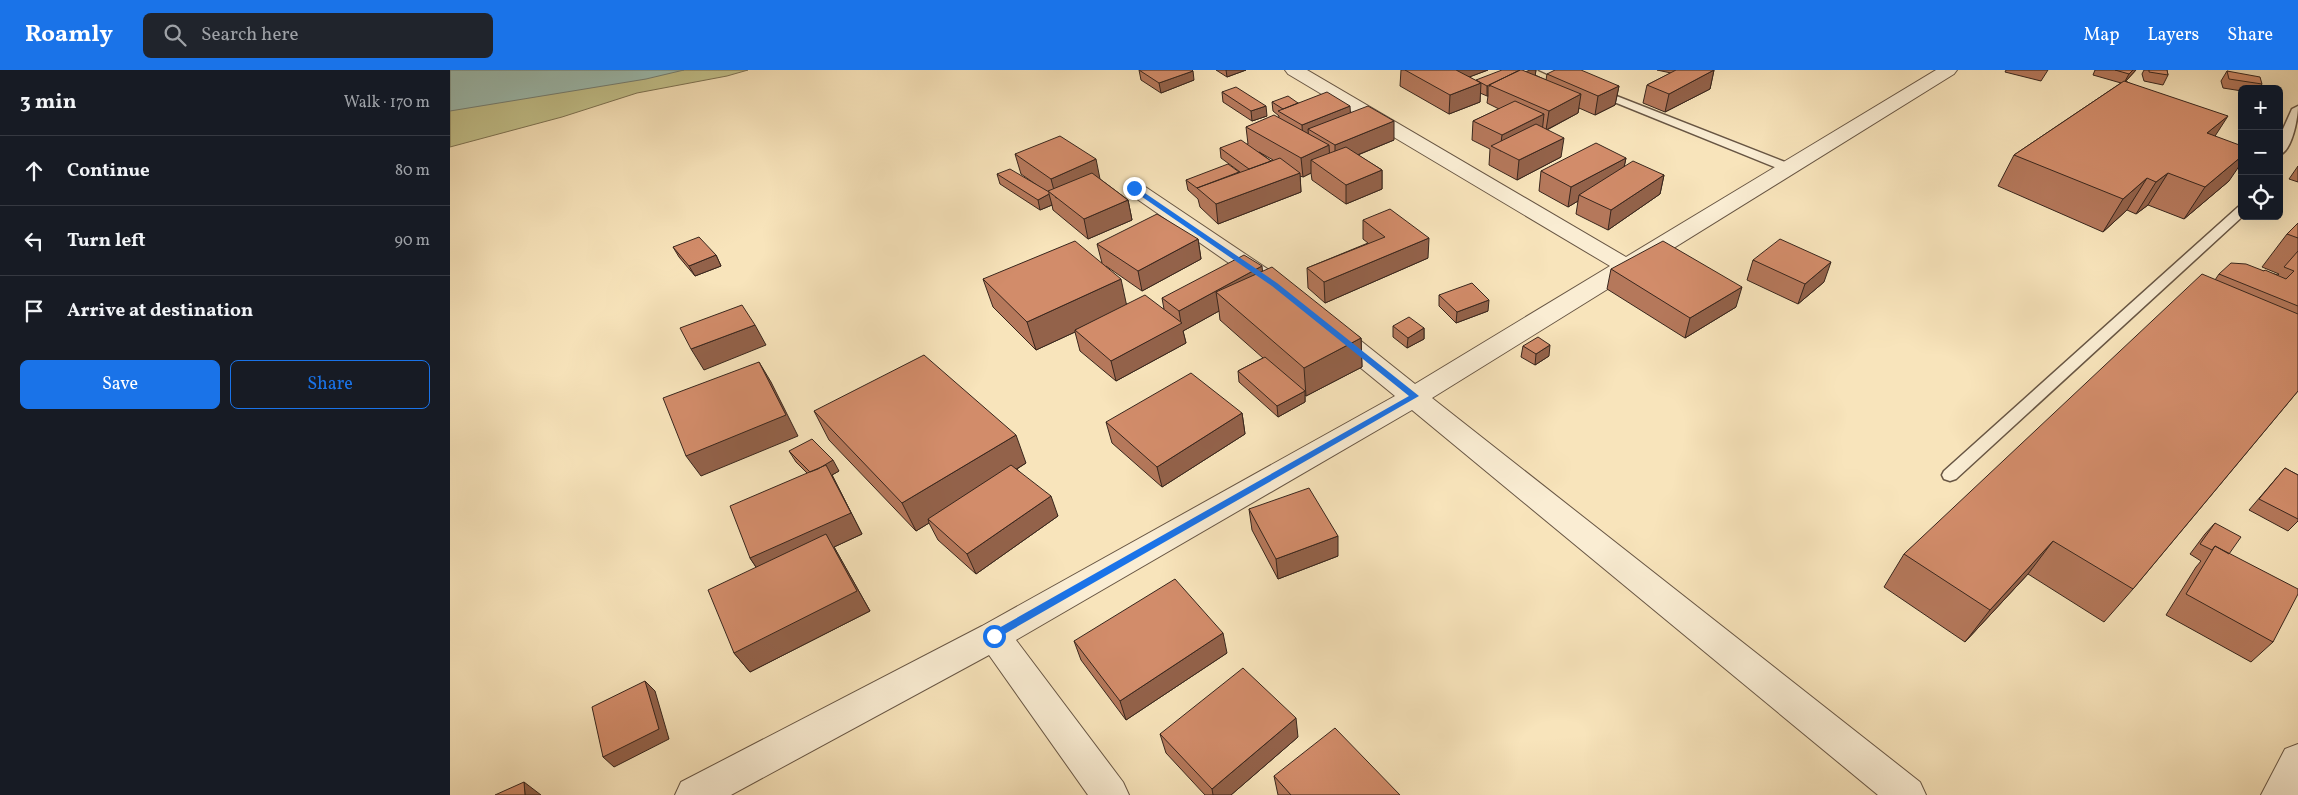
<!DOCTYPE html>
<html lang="en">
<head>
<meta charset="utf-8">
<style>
  body { margin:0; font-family:Vollkorn,serif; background:#20242c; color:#f1f3f6 }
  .controls { position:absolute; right:15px; top:15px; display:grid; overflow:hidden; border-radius:8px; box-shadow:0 5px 20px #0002 }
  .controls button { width:45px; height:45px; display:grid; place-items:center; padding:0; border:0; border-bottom:1px solid #363941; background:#171b24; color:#f1f3f6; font:25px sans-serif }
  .stop { position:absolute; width:15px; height:15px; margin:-11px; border:4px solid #1a73e8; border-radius:50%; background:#fff }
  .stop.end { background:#1a73e8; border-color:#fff; box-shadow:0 1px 5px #0008 }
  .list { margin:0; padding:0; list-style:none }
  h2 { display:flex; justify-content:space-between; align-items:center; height:65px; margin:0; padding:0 20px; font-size:21px }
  h2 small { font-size:16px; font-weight:400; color:#9ea1a6 }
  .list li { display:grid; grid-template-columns:32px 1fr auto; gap:15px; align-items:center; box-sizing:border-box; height:70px; padding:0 20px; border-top:1px solid #363941 }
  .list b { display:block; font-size:19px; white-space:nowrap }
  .list em { font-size:16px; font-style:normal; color:#9ea1a6 }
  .actions { display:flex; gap:10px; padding:15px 20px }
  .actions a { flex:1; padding:11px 0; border:1px solid #1a73e8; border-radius:8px; text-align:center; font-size:18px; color:#1a73e8 }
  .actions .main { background:#1a73e8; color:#fff }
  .icon { flex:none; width:28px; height:28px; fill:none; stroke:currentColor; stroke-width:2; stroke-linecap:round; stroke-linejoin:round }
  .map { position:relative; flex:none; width:1848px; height:725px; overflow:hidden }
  header { display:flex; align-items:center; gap:30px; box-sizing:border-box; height:70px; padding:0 25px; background:#1a73e8; color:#fff }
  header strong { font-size:24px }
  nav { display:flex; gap:28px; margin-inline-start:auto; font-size:18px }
  .search { width:350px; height:45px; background:#20242c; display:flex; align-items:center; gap:12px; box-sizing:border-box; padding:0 18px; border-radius:8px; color:#9ea1a6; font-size:19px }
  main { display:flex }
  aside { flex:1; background:#171b24 }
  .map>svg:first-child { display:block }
  .green { fill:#c3c28c; stroke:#7e7454 }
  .water { fill:#9dbeb2; stroke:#758176 }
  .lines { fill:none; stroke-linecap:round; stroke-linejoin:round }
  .service-casing { stroke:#685644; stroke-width:3 }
  .minor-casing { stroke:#685644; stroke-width:2 }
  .service { fill:#faedd3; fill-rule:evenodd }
  .minor { fill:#faedd3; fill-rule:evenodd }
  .wall { fill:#b5785b; stroke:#38261d; fill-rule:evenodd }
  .shaded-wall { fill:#93624a; stroke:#38261d }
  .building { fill:#d28c6a; stroke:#38261d }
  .route { fill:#1a73e8 }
</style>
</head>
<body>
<header>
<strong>Roamly</strong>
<div class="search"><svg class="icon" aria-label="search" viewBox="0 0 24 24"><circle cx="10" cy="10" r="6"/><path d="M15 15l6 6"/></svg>Search here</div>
<nav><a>Map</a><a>Layers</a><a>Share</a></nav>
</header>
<main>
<aside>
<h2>3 min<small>Walk · 170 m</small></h2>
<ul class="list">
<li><svg class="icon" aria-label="ahead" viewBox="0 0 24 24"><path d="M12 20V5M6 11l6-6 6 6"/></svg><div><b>Continue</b></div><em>80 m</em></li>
<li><svg class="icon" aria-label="left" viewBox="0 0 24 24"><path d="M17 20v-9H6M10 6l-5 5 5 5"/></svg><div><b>Turn left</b></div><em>90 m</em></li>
<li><svg class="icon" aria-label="arrive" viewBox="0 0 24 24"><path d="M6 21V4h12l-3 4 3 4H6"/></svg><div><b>Arrive at destination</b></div></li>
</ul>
<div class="actions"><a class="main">Save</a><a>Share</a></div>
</aside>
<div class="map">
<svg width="1848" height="725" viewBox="0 0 1848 725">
  <rect width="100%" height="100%" fill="#f8e4bb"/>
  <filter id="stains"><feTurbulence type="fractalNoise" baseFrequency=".004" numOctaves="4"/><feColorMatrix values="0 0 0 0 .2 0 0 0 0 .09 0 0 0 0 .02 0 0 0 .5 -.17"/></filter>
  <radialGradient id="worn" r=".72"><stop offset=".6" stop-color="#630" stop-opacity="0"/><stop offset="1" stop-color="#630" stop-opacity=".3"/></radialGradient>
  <path class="green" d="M0,0h298l-21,6 -90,17 -75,24 -112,30z"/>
  <path class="water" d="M0,0h234l-38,9 -196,32z"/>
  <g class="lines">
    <g class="service-casing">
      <path id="service" d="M1089,0h14l23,11 -5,3 -4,-1z
        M1146,18l194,76 2,3 -6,4 -4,-1 -190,-77v-4z
        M1848,36c0,12 -6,46 -19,49v-17l13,-29z
        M1792,136l1,10 -287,263 -6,2 -6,-2 -2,-4 2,-4 294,-264z"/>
    </g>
    <g class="minor-casing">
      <path id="minor" d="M835,0h22l319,187 310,-187h21l-3,4 -522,324 488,384 6,13h-48l-466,-385 -396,230 107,142 6,13h-41l-99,-140 -258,140h-56l6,-13 301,-156 413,-230 -72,-59 -3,-6 3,-6 9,-2 9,2 74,59 195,-118 -322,-192z
        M684,112l7,2 134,90 4,5 -4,5 -8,2 -8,-2 -132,-92 -3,-4 3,-4z
        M1848,674v51h-37l24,-46z"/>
    </g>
    <use href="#service" class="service"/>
    <use href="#minor" class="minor"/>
  </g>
  <path class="wall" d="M689,0l55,10 -33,13 -20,-13z
    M766,0h30l-19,7z
    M951,0h87l-19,7 7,4 60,-11 -1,5 11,5 1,-6 72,12 -4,19 -20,10 -16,-7 -1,5 -31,17 14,27 -44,23 -28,-15 1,-16 -18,-9 1,-19 26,-12 -12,-6 1,-7h-1l-7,-3v9l-31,12 -49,-28z
    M1207,0h57l-4,19 -45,23 -22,-9 4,-18 24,-12z
    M1556,0h42l-7,11 -36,-9z
    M1645,0h41l-10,11 89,55 14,45 -45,38 -36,-14 -12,9 -9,-4 -24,22 -105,-46 16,-31 107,-72 -28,-8z
    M1694,0h23l1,5 -5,10 -19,-4 -2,-7z
    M1777,1l35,13 -3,5h-17v2l-19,-3 -2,-7z
    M772,22l45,24 -15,5 -29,-19z
    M822,32l26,1 52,9 44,28 -36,15 24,15v19l-36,15 -34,-24 -1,-7 -8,4 -3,-1 1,16 -83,32 -18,-17 -2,-8 -10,-9 -2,-10 54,-8 -19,-14 -1,-10 28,-4 -2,-17 33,-10v-1l-6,-5zM809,82l14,8 -2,1z
    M565,84l85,25 28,21 4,20 -44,19 -35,-29 -1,-5 -12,5 -40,-26 -3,-10 44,14 -20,-14z
    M1176,88l-2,9 40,8 -4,19 -52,36 -32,-16 2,-13 -10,6 -29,-16 2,-20z
    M1848,96v16l-9,-3z
    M913,150l65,38 -103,45 -17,-15 -1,-20 61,-25 -5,-4z
    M1848,153v168l-165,198 -29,33 -76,-48 -63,68 -81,-55 20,-33 311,-274 4,-6 45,-3 14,4 1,-1 -17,-7 25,-33z
    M748,169l3,20 -59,32 -36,-25 20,38 38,5 -2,-11 100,-27 99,67 1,29 -56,29 -1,-1v7l-27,15 -39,-35 -1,-11 25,-13 -43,-38 -1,-9 -36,20 3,12 -70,38 -36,-30 -5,-19 -39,18 -43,-43 -10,-28 119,-16 -5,-19z
    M223,177l43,8 5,11 -26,10 -16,-19z
    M1303,190l71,22 -26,22 -51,-24z
    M1161,199l125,38 -51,31 -78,-49z
    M989,225l49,16 -32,12 -17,-17z
    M943,256l31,2v11l-17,9 -14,-11z
    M1073,276l26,10 -14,9 -14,-8z
    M364,341l212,52 -9,6 41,47 -82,58 -38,-34 -9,-17 -13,8 -87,-91z
    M792,343l3,21 -83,53 -50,-44 -6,-21z
    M339,381l50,20 -7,4 30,59 -28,13 36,64 -120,61 -16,-19 22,-86 -6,-9 57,-85 -11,-11z
    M1835,398l13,7v46l-10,10 -39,-21z
    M799,439l89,47 -60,23 -26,-49z
    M1765,453l14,31 44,88 -22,20 -85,-47 30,-48 5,-6 -11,-7 15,-20z
    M624,571l153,12 -101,67 -45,-60z
    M710,664l138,3 -67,58h-26l-39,-42z
    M824,706l126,19h-122z"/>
  <path class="shaded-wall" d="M776,0h20l-19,7z
    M1007,0h31l-32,12z
    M1080,0h6l-1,7 -46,9z
    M1264,0l-4,19 -45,23 4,-18z
    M1683,0h3l-12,13 5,-9z
    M743,1l1,9 -33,13 -2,-10z
    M1031,13l-1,19 -31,12 1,-19z
    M1037,16h1v10h-1z
    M1169,16l-4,19 -20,10 3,-19z
    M1131,24l-3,19 -32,17 3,-19z
    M816,36l1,10 -15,5 -1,-10z
    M900,36l1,18 -43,5 1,12 -6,3 -1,-19z
    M1094,44l-2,19 -42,18 2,-16z
    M1778,46l-20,31 -1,-14z
    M944,51v19l-59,24v-19z
    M1114,68l-3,19 -44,23 2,-20z
    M879,75l1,19 -19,-4v13l-8,4 -2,-19z
    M1792,86v6l-13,19 -45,38 21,-32z
    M1176,88l-4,19 -43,18 -1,6 -10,6 3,-20z
    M646,89l4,20 -44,19 -5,-19z
    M932,100v19l-36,15v-19z
    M850,103l1,19 -83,32 -2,-20z
    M1718,103l-20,32 -12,9 20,-32z
    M1214,105l-4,19 -52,36 3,-20z
    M1697,108l-20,32 -24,22 20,-33z
    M599,124l3,11 -12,5 -2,-10z
    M678,130l4,20 -44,19 -4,-20z
    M979,168l-1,20 -103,45 -1,-21z
    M748,169l3,20 -59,32 -4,-20z
    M266,185l5,11 -26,10 -6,-10z
    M1381,192l-7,20 -26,22 7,-20z
    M812,196l2,20 -48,6 3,19 -36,20 3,12 -70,38 -5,-20 70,-38 -2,-12z
    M671,209l6,28 -52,23v2l-39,18 -9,-28z
    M1292,217l-6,20 -51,31 5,-20z
    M1039,230l-1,11 -32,12 1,-11z
    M305,255l11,20 -62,25 -13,-21z
    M974,258v11l-17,9 1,-10z
    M911,268l1,29 -56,29 -2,-28z
    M1100,275l-1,11 -14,9 1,-11z
    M309,292l12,20 27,54 -97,40 -15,-20z
    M855,321v11l-27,15 -1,-11z
    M792,343l3,21 -83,53 -5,-20z
    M566,365l10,28 -95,59 -3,-3 1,4 -13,8 -14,-28z
    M383,390l6,11 -7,4 30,59 -28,13 36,64 -120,61 -16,-19 30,-74 -14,-21 60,-85z
    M601,426l7,20 -82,58 -9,-20z
    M888,466v20l-60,23 -2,-20z
    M1603,471l-25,33 -63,68 25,-32z
    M773,563l4,20 -101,67 -6,-19z
    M195,611l10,10 14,48 -55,28 -11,-10z
    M846,648l2,19 -67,58h-18l-1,-6z
    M74,712l17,13h-16z"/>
  <path class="building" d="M689,0h53l1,1 -34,12z
    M955,0h51l25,13 -31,12z
    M1052,0h18l-33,16 -11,-6z
    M1070,0h2l59,24 -32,17 -60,-26z
    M1105,0h26l38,16 -21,10 -51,-22z
    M1226,0h38l-45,24 -22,-9z
    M1665,0h18l-4,4z
    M1699,0h18l1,5 -19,-3z
    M1777,1l33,6 2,7 -33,-5z
    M1674,11l104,35 -21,17 35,13v10l-37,31 -37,-14 -12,9 -9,-4 -24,21 -109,-44z
    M786,17l30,19 -15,5 -29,-19z
    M877,22l23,14 -48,19 -24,-14z
    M838,26l10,7 -15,6 -11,-7z
    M1065,31l29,13 -42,21 -29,-14z
    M918,36l26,15 -59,24 -27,-16z
    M824,45l55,30 -28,13 -55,-31z
    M1086,54l28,14 -45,22 -28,-14z
    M610,66l36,23 -45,20 -36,-25z
    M791,70l30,21 -22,8 -29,-21z
    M1146,73l30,15 -55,29 -30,-16z
    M896,77l36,23 -36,15 -35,-25z
    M830,88l20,15 -84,31 -19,-16z
    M1183,91l31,14 -53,35 -32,-15z
    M778,94l11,8 -42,16 -11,-8z
    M560,99l39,23v2l-11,6 -41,-26z
    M642,103l36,27 -44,19 -36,-28z
    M940,139l39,29 -105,44 -17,-14 78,-31 -22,-17z
    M707,144l41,25 -60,32 -41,-27z
    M1848,153v15l-11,-4z
    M249,167l17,18 -27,11 -16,-19z
    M1330,169l51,23 -26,22 -52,-24z
    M625,171l46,38 -94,43 -44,-43z
    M1213,171l79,46 -52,31 -79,-49z
    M1848,181v55l-79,-32 12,-11 15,1 18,7 1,-1 21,9 8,-8 -10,-4z
    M794,185l18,11 -83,45 -17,-13z
    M822,197l89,71 -57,30 -88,-76z
    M1752,204l96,40v77l-165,198 -80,-48 -63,69 -86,-56z
    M1022,213l17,17 -32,12 -18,-17z
    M695,225l37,28 -71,38 -36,-31z
    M292,235l13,20 -64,24 -11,-21z
    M959,247l15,11 -16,10 -15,-12z
    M1088,267l12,8 -14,9 -13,-8z
    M474,285l92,80 -114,68 -88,-92z
    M815,287l40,34 -28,15 -39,-35z
    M309,292l27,53 -100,41 -23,-58z
    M741,303l51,40 -85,54 -51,-45z
    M362,369l21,21 -15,9 -8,3 -21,-21z
    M376,395l25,48 -101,45 -20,-52z
    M561,395l40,31 -84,58 -39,-35z
    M1835,398l13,7v44l-39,-20z
    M859,418l29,48 -62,23 -27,-50z
    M1765,453l26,14 -12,17 -14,-8 -3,4 -12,-6z
    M376,464l31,57 -123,62 -26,-63z
    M1765,476l83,43v5l-25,48 -87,-48z
    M725,509l48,54 -103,68 -46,-60z
    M793,598l53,50 -84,71 -52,-55z
    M195,611l14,48 -56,28 -11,-50z
    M885,658l65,67h-109l-17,-19z
    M74,712l1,13h-30z"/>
  <path class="route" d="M682,117h4l141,96 142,113 -425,244 -4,-1v-6l419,-237 -137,-110 -140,-96z"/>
  <rect width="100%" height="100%" filter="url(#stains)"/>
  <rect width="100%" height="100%" fill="url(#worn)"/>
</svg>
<div class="controls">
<button>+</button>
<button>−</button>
<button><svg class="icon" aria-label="locate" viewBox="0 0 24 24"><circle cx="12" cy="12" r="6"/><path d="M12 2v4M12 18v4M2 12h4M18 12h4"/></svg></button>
</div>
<div class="stop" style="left:544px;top:566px"></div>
<div class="stop end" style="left:684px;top:118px"></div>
</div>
</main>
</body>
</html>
